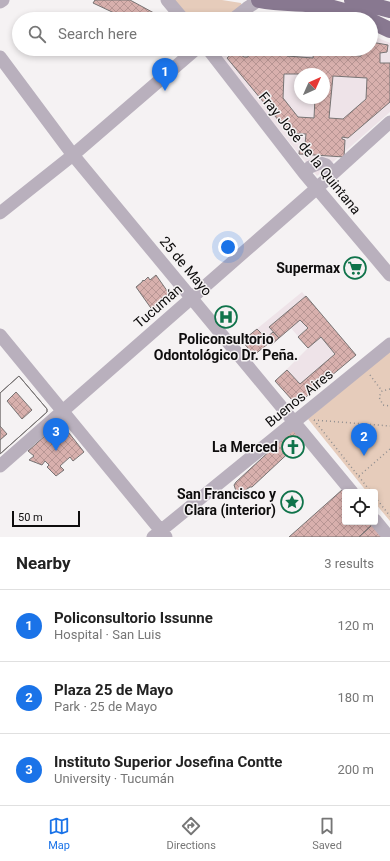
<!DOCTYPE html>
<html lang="en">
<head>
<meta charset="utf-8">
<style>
  body { margin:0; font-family:Roboto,sans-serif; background:#f2f2f2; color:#222 }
  .controls { position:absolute; right:12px; bottom:12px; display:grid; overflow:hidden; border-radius:4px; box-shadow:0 2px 6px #0003 }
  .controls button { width:36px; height:36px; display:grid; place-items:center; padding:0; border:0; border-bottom:1px solid #e0e0e0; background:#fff; color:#222; font:20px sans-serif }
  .compass { position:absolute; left:294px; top:68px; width:36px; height:36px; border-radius:50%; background:#fff; box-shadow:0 2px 6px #0003; rotate:45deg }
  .scale { position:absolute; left:12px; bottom:10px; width:68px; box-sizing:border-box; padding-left:4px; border:2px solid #0e0d0d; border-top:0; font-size:11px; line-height:14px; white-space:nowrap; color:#0e0d0d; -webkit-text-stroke:3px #f5f2f3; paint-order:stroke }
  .you { position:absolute; left:228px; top:247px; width:14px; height:14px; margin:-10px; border:3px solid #fff; border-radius:50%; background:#1a73e8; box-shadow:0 0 0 6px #1a73e833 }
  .badge { display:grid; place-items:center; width:26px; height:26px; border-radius:50%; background:#1a73e8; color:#fff; font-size:13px; font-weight:700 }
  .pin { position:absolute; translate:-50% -33px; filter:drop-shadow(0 1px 2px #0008) }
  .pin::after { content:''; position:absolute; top:21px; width:14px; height:12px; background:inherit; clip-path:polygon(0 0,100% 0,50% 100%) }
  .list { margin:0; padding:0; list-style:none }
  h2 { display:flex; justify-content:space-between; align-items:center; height:52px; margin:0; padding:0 16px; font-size:17px }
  h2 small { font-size:13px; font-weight:400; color:#767676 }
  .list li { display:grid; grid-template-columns:26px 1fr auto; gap:12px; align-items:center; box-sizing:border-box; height:72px; padding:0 16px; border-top:1px solid #e0e0e0 }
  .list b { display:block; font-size:15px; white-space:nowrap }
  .list p { margin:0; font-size:13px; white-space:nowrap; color:#767676 }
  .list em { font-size:13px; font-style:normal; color:#767676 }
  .icon { flex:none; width:22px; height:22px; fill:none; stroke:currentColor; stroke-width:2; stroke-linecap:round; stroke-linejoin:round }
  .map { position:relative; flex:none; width:390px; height:537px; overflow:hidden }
  .search { position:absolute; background:#fff; box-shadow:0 2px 6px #0003; left:12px; right:12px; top:12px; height:44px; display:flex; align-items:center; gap:10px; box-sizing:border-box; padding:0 14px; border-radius:22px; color:#767676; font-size:15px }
  .sheet { height:268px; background:#fff }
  nav { display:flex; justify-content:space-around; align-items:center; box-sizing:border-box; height:56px; border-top:1px solid #e0e0e0; background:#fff; font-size:11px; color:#767676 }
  nav a { display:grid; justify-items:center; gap:2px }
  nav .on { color:#1a73e8 }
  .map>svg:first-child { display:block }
  .built { fill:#eee3e8; fill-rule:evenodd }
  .green { fill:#e6ccbb }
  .building { fill:url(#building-cross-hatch); stroke:#787474; fill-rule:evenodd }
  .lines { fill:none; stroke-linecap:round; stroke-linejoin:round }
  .path { stroke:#908e8f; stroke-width:1.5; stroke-dasharray:1 3; stroke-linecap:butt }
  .minor { stroke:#b9b0bd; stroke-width:13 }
  .major { stroke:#887890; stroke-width:16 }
  .labels { text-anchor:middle; stroke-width:3; stroke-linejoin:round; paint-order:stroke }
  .street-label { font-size:14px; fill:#0e0d0d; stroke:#f5f2f3 }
  .poi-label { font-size:14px; font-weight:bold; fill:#0e0d0d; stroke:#f5f2f3; text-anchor:end }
</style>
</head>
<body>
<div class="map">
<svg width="390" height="537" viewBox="0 0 390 537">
  <defs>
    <pattern id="building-cross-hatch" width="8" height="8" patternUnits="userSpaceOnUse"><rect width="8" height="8" fill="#d8b0ad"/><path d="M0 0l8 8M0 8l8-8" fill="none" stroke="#b89694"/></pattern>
  </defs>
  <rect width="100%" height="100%" fill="#f5f2f3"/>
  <path class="built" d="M262,14l54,5h-66z
    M371,35l19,8v69l-73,64 -101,-123v-4h155zM300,74h24v24h-24z
    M302,292l54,63 -56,47 -7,-1 -18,-20 33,-33 -17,-20 -20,17 -3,-2 -14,12 -12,-14z"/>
  <path class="green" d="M174,0h48l19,3 1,3 -16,13h-36z
    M390,350v171l-15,-18v-11h-8l-59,-73z"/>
  <path class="building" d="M95,0h35l35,19h-38l-34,-16z
    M371,42l17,3 -1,7 -7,1v10h10v39l-42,36 -6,-1v2l3,1 -1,17 -45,-3 1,-10h5l1,-10 -17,-1 -62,-75 8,-7 9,6h4v-6l24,2v-4h16l-1,7 26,2 1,-9h26v6l21,1v-7h10zM284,74h40v24h-9l-1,20 -16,-1 -15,-19zM333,76l34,2 -1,21 -23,20 -14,-1z
    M156,275l14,20 -5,5 -2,-3 -5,6 1,2 -6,6 -17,-24 6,-5 1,-2 1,1 4,-4 2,3z
    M306,296l50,59 -56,47 -7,-1 -18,-20 12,-11 13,14 35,-30 -14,-17 -13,11 -10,-11 10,-9 -8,-8 -21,18 -10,-11z
    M257,329l9,9 7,-6 6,6 -8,7 -2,-2 -15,12 -12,-14z
    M19,376l28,33v3l-47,42v-14l7,-6 -7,-8v-33zM16,392l16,18 -10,9 -15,-18z
    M19,376l28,33v3l-47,42v-61z
    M56,426l9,2 19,24 -11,9 -3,-4 -10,9 4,4 -8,6 -9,-9 2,-2 -4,-4 -3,4 -13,-5 5,-4 -6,-5z
    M292,426l14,16 -6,6 -3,-3 -45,42h-2l-9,6 -5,-2 -2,-6 2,-3 51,-47z
    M343,489l2,3v30h26l2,2 -14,13h-70z
    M373,524l11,13h-25z"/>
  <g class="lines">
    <path class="path" d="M370,375l12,16
      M390,389l-8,2 -3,6 4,8 7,1
      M314,420l57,72
      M314,420l76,6
      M359,476l31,-27
      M375,497l15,19"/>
    <path class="minor" d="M167,0l16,19
      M0,2l3,-2
      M233,19l14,-11 12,-8
      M208,49l96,124 86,102
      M0,57l73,98 279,337
      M304,173l6,-6 10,-4 6,2 7,8
      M0,213l73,-58 123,-106
      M0,335l166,202
      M0,466l317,-278 73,-66
      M375,520l14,17
      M153,537l237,-193"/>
    <path class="major" d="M259,0c20,4 40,3 59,5 16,2 33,8 48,14
      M352,0l38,10
      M371,21l19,9"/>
  </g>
  <defs>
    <g id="supermarket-ring" transform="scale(1.15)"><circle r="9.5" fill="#f5f2f3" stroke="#0f734a" stroke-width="1.5"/><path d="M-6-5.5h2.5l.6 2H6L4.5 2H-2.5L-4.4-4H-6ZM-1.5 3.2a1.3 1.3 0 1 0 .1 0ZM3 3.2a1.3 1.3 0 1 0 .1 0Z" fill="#0f734a"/></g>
    <g id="hospital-ring" transform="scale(1.15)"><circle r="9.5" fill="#f5f2f3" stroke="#0f734a" stroke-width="1.5"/><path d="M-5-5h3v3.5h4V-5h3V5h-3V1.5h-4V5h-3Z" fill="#0f734a"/></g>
    <g id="church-ring" transform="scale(1.15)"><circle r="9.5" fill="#f5f2f3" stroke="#0f734a" stroke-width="1.5"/><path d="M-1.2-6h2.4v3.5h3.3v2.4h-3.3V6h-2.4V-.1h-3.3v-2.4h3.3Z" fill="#0f734a"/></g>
    <g id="sight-ring" transform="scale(1.15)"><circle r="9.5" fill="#f5f2f3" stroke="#0f734a" stroke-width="1.5"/><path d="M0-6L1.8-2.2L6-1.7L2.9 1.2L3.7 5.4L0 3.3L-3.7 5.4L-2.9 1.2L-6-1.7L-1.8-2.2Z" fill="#0f734a"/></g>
  </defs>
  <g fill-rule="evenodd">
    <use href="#supermarket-ring" x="355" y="268"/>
    <use href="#hospital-ring" x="226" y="317"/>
    <use href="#church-ring" x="293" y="447"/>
    <use href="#sight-ring" x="292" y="502"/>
  </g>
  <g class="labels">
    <g class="street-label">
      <text transform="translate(310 153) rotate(51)" y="5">Fray José de la Quintana</text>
      <text transform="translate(186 266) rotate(50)" y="5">25 de Mayo</text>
      <text transform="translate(158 306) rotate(-41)" y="5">Tucumán</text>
      <text transform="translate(299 398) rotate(-39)" y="5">Buenos Aires</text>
    </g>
    <g class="poi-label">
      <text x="340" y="273">Supermax</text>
      <text x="226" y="344" text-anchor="middle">Policonsultorio<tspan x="226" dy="16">Odontológico Dr. Peña.</tspan></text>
      <text x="278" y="452">La Merced</text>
      <text x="276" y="499">San Francisco y<tspan x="276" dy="16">Clara (interior)</tspan></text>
    </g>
  </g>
</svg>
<div class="controls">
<button><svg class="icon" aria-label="locate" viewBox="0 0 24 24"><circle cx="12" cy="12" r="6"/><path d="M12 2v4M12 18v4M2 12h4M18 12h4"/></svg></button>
</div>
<svg class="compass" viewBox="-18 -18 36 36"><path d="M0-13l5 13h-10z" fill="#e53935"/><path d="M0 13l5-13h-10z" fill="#767676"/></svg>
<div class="scale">50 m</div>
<div class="you"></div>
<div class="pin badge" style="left:165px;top:91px">1</div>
<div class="pin badge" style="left:364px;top:456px">2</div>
<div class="pin badge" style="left:56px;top:451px">3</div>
<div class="search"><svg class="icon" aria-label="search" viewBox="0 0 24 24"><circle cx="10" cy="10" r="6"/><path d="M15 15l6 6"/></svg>Search here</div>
</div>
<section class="sheet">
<h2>Nearby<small>3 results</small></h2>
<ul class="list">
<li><span class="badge">1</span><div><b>Policonsultorio Issunne</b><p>Hospital · San Luis</p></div><em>120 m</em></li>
<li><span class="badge">2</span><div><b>Plaza 25 de Mayo</b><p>Park · 25 de Mayo</p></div><em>180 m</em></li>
<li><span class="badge">3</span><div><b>Instituto Superior Josefina Contte</b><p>University · Tucumán</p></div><em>200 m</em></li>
</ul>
</section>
<nav>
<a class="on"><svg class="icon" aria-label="map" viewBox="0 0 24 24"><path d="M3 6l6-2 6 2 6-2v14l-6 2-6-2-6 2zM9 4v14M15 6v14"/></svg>Map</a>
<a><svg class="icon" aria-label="directions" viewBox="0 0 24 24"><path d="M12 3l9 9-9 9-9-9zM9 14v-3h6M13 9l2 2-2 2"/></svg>Directions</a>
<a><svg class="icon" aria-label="saved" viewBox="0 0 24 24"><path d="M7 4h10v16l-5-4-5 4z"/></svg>Saved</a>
</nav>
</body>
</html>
